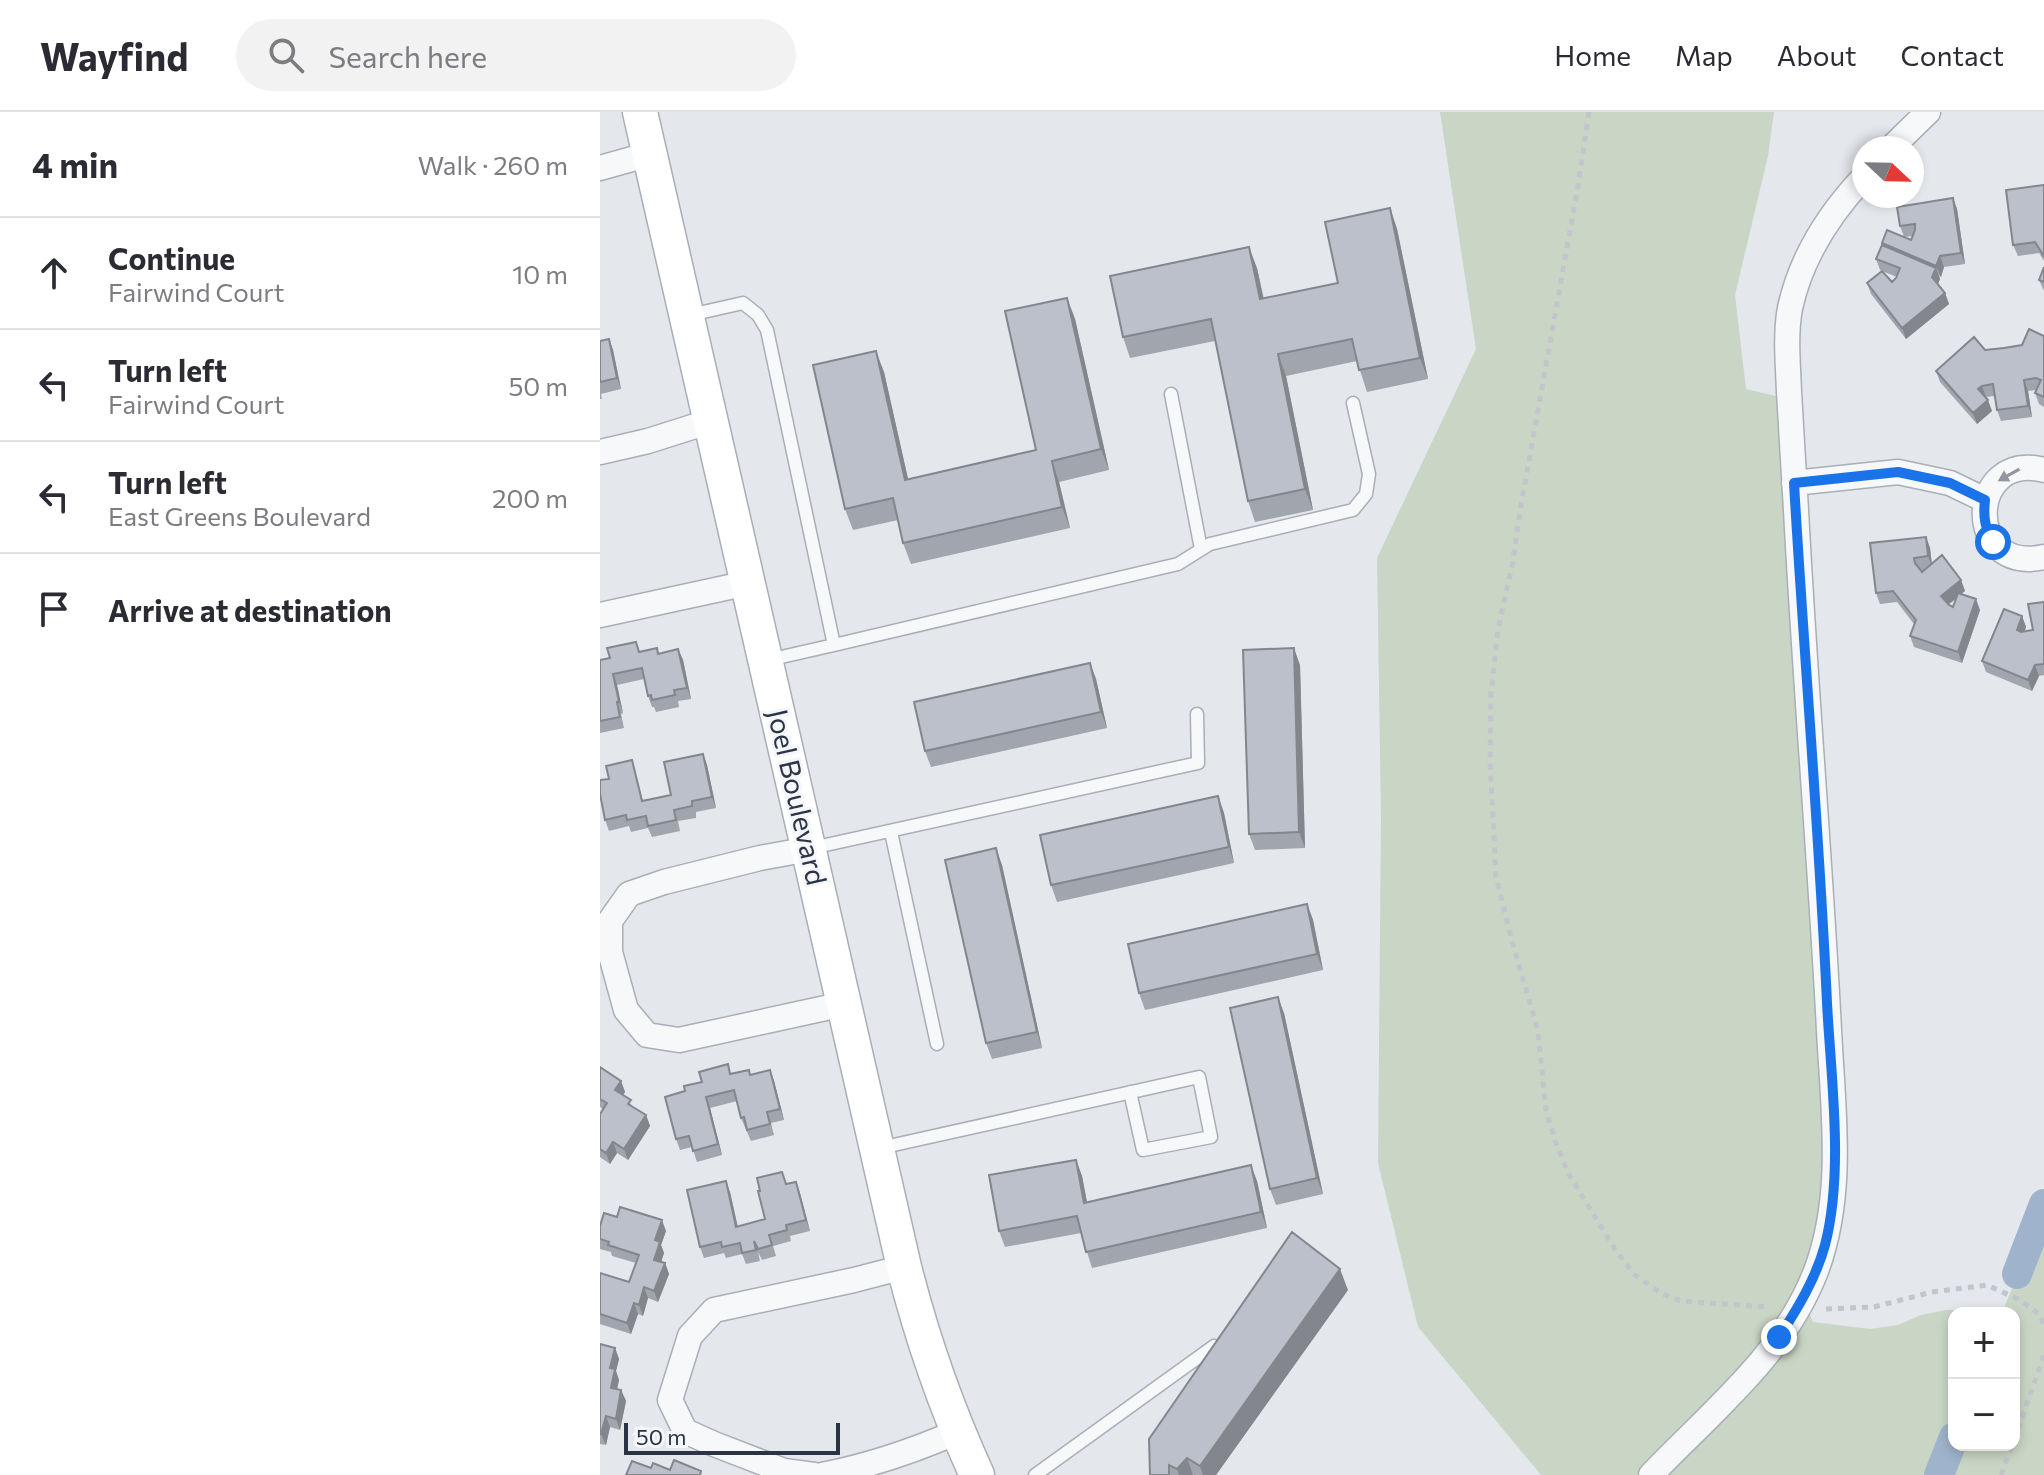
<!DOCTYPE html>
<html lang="en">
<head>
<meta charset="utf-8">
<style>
  body { margin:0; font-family:Commissioner,sans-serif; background:#f2f2f3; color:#2b2b33 }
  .controls { position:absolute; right:24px; bottom:24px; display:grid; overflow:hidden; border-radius:16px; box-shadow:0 4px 12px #0003 }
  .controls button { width:72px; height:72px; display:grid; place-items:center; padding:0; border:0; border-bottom:2px solid #e1e1e2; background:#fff; color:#2b2b33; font:40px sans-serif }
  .compass { position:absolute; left:1252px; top:24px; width:72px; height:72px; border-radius:50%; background:#fff; box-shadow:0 4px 12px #0003; rotate:112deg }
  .scale { position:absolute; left:24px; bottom:20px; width:216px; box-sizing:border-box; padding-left:8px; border:4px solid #2b3445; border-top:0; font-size:22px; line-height:28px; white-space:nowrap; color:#2b3445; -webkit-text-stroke:6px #f4f6f9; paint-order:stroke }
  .stop { position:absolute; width:24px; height:24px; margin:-18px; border:6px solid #1a73e8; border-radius:50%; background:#fff }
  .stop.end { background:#1a73e8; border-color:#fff; box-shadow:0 2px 8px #0008 }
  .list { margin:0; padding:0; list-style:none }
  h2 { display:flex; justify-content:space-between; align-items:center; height:104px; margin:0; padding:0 32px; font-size:34px }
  h2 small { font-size:26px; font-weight:400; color:#7c7c81 }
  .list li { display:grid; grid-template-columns:52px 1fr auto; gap:24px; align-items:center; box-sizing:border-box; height:112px; padding:0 32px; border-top:2px solid #e1e1e2 }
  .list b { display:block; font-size:30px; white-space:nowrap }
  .list p { margin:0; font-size:26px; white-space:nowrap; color:#7c7c81 }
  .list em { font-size:26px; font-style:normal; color:#7c7c81 }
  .icon { flex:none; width:44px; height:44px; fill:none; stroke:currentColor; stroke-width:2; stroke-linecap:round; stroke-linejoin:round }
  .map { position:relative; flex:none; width:1444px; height:1363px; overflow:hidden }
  header { display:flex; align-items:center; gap:48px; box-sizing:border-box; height:112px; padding:0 40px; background:#fff; border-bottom:2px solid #e1e1e2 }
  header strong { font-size:38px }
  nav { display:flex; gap:44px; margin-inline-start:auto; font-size:28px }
  .search { width:560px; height:72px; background:#f2f2f3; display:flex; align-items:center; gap:20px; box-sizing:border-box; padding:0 28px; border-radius:44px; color:#7c7c81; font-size:30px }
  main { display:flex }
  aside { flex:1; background:#fff }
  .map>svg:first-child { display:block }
  .green { fill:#c9d6c5 }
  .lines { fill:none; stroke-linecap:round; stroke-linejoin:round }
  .canal { stroke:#9fb4cc; stroke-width:30 }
  .service-casing { stroke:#a9aeb7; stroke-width:15 }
  .minor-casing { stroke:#a9aeb7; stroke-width:27 }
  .secondary-casing { stroke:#a9aeb7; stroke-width:37 }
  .path { stroke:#c2c5cb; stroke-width:5; stroke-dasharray:6 6; stroke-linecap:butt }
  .service { stroke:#f7f8fa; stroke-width:12 }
  .minor { stroke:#f7f8fa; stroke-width:24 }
  .secondary { stroke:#fff; stroke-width:34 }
  .wall { fill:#a1a5ae; fill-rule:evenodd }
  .shaded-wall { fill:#83868d }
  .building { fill:#bbc0ca; stroke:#83868d; stroke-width:2 }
  .oneway { fill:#9196a0 }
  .route { stroke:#1a73e8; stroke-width:10 }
  .labels { text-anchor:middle; stroke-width:6; stroke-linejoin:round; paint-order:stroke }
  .street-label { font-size:28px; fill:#2b3445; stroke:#f4f6f9 }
</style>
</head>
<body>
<header>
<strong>Wayfind</strong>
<div class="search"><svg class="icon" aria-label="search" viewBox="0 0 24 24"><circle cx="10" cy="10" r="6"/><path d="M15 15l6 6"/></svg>Search here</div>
<nav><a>Home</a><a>Map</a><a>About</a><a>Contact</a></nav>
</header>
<main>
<aside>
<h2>4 min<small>Walk · 260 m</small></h2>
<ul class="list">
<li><svg class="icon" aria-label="ahead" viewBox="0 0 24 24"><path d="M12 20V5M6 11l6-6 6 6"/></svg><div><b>Continue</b><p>Fairwind Court</p></div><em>10 m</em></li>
<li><svg class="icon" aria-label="left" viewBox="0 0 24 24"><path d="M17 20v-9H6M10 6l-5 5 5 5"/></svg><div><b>Turn left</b><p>Fairwind Court</p></div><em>50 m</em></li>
<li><svg class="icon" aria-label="left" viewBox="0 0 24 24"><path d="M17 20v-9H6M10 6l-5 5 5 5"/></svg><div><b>Turn left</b><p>East Greens Boulevard</p></div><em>200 m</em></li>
<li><svg class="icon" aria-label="arrive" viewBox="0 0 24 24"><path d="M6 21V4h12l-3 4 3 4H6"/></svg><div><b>Arrive at destination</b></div></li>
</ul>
</aside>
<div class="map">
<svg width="1444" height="1363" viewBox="0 0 1444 1363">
  <rect width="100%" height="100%" fill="#e4e7ec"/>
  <path class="green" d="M840,0h334l-6,44 -33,139 11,94 38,9 59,800 -36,110 6,14 57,7 28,-4 23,-10 25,-5h37l8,3h-37v132h60v-132h-12l42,-104v266h-503l-123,-148 -40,-164 3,-345 -4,-260 99,-209z"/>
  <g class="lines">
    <path class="canal" d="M1417,1162l27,-70
      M1339,1363l15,-38"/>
    <g class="service-casing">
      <path id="service" d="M90,203l53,-12 15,12 9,15 67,315 -66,15
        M571,282l30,155
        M234,533l344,-81 32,-20 143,-34 13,-16 3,-20 -16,-71
        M291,720l46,212
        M212,736l386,-85 -1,-49
        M280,1036l319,-71 12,60 -68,13 -13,-58
        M435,1363l179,-129"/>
    </g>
    <g class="minor-casing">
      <path id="minor" d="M1291,36l37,-36
        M0,56l50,-14
        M0,340l48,-11 63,-20
        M1444,358c-77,-20 -81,105 0,87
        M1194,371l104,-11 52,11 35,17
        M0,503l148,-32
        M209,737l-49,9 -96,24 -35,12 -19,27v31l16,58 21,25 32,5 165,-36
        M214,1363l-30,-4 -70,-27 -29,-13 -15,-31 20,-64 24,-26 140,-30 50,-13
        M222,1363c47,-9 91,-24 135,-43
        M1051,1363c60,-63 133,-120 165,-204 29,-77 17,-161 13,-241 -9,-174 -24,-347 -33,-520 -2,-40 -5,-79 -7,-118 -1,-28 -4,-57 1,-84 11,-50 39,-94 74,-131"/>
    </g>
    <g class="secondary-casing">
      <path id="secondary" d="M40,0l264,1155c19,75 41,138 73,208"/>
    </g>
    <path class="path" d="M989,0l-11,74 -58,325 -7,50 -15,68 -7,64 -1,68 6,116 17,68 25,86 8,79 9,31 13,32 48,78 19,24 27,19 19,7 87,6
      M1226,1197l48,-2 58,-15 55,-7 33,15 19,14 5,11
      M1414,1328l30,-85
      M1401,1363l11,-30"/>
    <use href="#service" class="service"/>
    <use href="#minor" class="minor"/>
    <use href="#secondary" class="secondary"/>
  </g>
  <path class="wall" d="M1444,73v76l-5,-8 -21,3 -5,-11z
    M1353,86l4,11 8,55 -21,3 -3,10 -2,-1 1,3 -2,5 7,9 4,11 -43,35 -35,-45 -4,-11 15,-12 -2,-1 -4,-11 7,-13 -1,-3 29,-3 2,-4 -9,1 -4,-11zM1282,159l15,6 -5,5z
    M790,96l7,21 31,150 -61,13 -10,-31 -71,15 27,134 -58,12 -7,-21 -33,-160 -85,17 -7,-21 134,-69 7,31 74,-16z
    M1444,155v24l-5,-11z
    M467,186l8,21 34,151 -50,12 11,46 -159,36 -8,-21 -5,-23 -45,10 -8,-21 39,-137 24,107 128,-29z
    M1444,224v71l-5,-3 -4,-11 1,-3 -8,1 4,26 -31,4 -4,-11 -2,-14 -10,1 7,14 -15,13 -37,-42 -4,-11 49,-21 37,-5z
    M9,227l4,11 8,39 -20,5 1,5h-2v-58z
    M1326,425l4,11 2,16 29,16 4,11 -4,3 19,16 -18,53 -48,-16 -4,-11 4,-12 -17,-22 -17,2 -4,-11zM1356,487l-3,8 -5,-2z
    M1444,490v73l-5,1 -7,15 -46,-19 -4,-11 40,-45 4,11 -1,4 8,-1z
    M57,536l2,6 19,-5 5,11 8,39 -13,2 1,6 -23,5 -2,-5h-2l-4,-11 -4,-17 -27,6 6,28 -2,1 3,14 -24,5v-73z
    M490,551l6,16 11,49 -176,39 -6,-16z
    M700,553l5,183 -50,2 -6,-16z
    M103,642l4,11 9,43 -20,4v6l-18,3 2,10 -28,6 -4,-9 -17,4 -2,-6 -20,5 -4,-11 4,-41 23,-19 11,41 28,-6z
    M618,684l6,17 10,50 -177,39 -6,-17z
    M402,753l40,183 -50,11 -6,-16z
    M707,792l6,16 10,50 -178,40 -6,-17z
    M684,901l39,181 -47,11 -6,-16z
    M0,955l21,14 4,11 -2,3 11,13 12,7 4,11 -22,34 -11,-7 -7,11 -10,-7v-44l3,-4 -3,-2z
    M170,958l4,11 10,39 -13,3 3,12 -23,6 -10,-23 -4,-17 -27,7 12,47 -25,7 -5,-15 -12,3 -4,-11 9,-48 47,-17 18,1z
    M476,1048l6,16 5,26 170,-21 10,47 -175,40 -11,-35 -76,14 -6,-16z
    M196,1070l14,49 -20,5 1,5 -18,5 3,10 -14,4 -4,-8 2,9 -14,3 -4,-10 -16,4 -2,-5 -20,5 -4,-11 30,-55 8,35 27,-8 22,-35z
    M0,1114l66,5 -5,14 3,8 -3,9 4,1 4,11 -11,28 -10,-4 -5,18 -5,-2 -7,20 -31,-10v-51l29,9 7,-19 -24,-7 -1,-4 -11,-3z
    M748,1178l-132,185h-66z
    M0,1232l15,4 4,11 -3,12 3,9 -2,9 4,1 5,11 -6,29 -10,-3 -4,18 -6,-1v1z"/>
  <path class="shaded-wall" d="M1353,86l4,11 8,55 -4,-11z
    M790,96l7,21 31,150 -8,-21z
    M649,135l8,21 11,53 -8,-22z
    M1340,144l4,11 -3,10 -5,-11z
    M1336,156l4,11 -4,9 -4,-11z
    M1345,181l4,11 -43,35 -4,-11z
    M467,186l8,21 34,151 -8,-21z
    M9,227l4,11 8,39 -4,-11z
    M276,239l8,21 29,129 -8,-21z
    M678,242l8,22 27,134 -8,-21z
    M1424,268l4,11 4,26 -4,-11z
    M1382,274l4,11 -4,3 -4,-11z
    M1388,288l4,11 -15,13 -4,-11z
    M452,349l7,21 11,46 -8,-21z
    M1326,425l4,11 2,19 -4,-11z
    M1361,468l4,11 -20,16 -4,-11z
    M1376,487l4,11 -18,53 -4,-11z
    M1422,504l4,11 -5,14 -4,-11z
    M694,536l6,17 5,183 -6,-16z
    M78,537l5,11 8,39 -4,-11z
    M490,551l6,16 11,49 -6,-16z
    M1435,553l4,11 -7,15 -4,-11z
    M13,562l4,11 6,28 -4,-11z
    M103,642l4,11 9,43 -4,-11z
    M618,684l6,17 10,50 -5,-16z
    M396,736l6,17 40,183 -5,-16z
    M707,792l6,16 10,50 -6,-16z
    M678,885l6,16 39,181 -6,-16z
    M170,958l4,11 10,39 -4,-11z
    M21,969l4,11 -6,9 -4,-11z
    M106,985l4,11 12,47 -4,-11z
    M46,1003l4,11 -22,34 -4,-11z
    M13,1030l4,11 -7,11 -4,-11z
    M476,1048l6,16 8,43 -6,-16z
    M651,1053l6,16 10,47 -6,-16z
    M126,1069l4,11 10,46 -4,-11z
    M196,1070l4,11 10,38 -4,-11z
    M62,1108l4,11 -5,14 3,8 -6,18 -4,-11 1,-20z
    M65,1151l4,11 -11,28 -4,-11z
    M740,1157l8,21 -132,185h-13l-3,-9z
    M44,1175l4,11 -5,18 -4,-11z
    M34,1191l4,11 -7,20 -4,-11z
    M15,1236l4,11 -3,12 3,9 -4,19 -4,-11 -1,-20z
    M21,1278l5,11 -6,29 -4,-11z
    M6,1304l4,11 -4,18 -5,-11z
    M587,1346l6,17h-14l-2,-6z"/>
  <path class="building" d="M1444,73v71l-9,-14 -22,3 -7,-55z
    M1353,86l8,55 -21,3 -4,10 -54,-23 5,-13 24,10 4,-10v-6l-15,2 -3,-19z
    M790,96l30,150 -61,12 -7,-31 -74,15 27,135 -57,12 -37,-182 -88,18 -13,-61 139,-29 11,52 78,-16 -13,-61z
    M1282,133l54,23 -4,9 13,16 -43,35 -35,-45 15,-12 10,11 4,-4 4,-10 -24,-9z
    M1444,155v15l-5,-2z
    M467,186l34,151 -49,12 10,46 -159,36 -10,-45 -48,11 -32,-144 63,-14 29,129 131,-30 -31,-139z
    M1429,217l15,7v61l-9,-4 6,-13 -5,-2 -12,2 4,26 -31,4 -4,-26 -11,2 -4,3 10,11 -15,13 -37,-42 38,-34 11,13 19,-2 18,-3z
    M9,227l8,39 -17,4v-41z
    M1326,425l2,19 -14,2 1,5 7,9 20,-17 19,25 -20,16 8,9 4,2 5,-14 18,6 -18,53 -48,-16 6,-16 -12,-15 -11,-14 -17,2 -6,-50z
    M1444,490v62l-9,1 -7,15 -46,-19 22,-52 18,7 -5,14 4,2 12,-2 -5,-26z
    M36,530l3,10 18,-4 1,6 20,-5 9,39 -13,2 1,5 -23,5 -1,-5 -3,1 -6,-28 -29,6 6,28h-2l3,15 -20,4v-61l10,-2 -3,-10z
    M694,536l5,184 -50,2 -6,-184z
    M490,551l11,49 -176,39 -11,-49z
    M103,642l9,43 -20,4v5l-18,4 2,10 -28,6 -2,-10 -19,4 -1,-5 -21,5 -5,-26v-14l9,-1 -3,-13 26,-6 10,41 29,-6 -7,-33z
    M618,684l11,51 -178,38 -11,-50z
    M396,736l41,184 -51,11 -41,-183z
    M707,792l10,50 -178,39 -11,-49z
    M678,885l39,181 -47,11 -40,-181z
    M128,952l2,10 19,-4 1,5 20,-5 10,39 -13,3 3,12 -23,6 -3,-13 -3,1 -7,-28 -28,7 12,47 -25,7 -4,-15 -13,3 -11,-42 20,-6 -1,-5 18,-4 -3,-10z
    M0,955l21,14 -6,9 16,10 -3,4 18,11 -22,34 -11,-7 -7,11 -6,-4v-35l7,-11 -7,-4z
    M476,1048l8,43 167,-38 10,47 -175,40 -9,-36 -78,15 -10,-56z
    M182,1060l4,12 10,-2 10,38 -20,5 1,5 -18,5 3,10 -14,4 -4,-8 2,9 -14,3 -2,-10 -18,4 -1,-5 -21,5 -13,-57 39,-9 10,46 29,-8 -7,-28h2l-3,-13z
    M20,1095l42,13 -7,20 5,2 -6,18 11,3 -11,28 -10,-4 -5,18 -5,-2 -7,20 -27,-9v-41l29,9 10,-27 -31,-10 1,-3 -9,-3v-13l4,-13 13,4z
    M692,1120l48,37 -140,197 -13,-8 -10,11 -8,-4v10h-19l-1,-36z
    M0,1232l15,4 -5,20 5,1 -4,19 10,2 -5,29 -10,-3 -5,18h-1z
    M74,1348l27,11 -1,4h-74l6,-14 19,7 2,-5 17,7z"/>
  <defs><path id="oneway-solid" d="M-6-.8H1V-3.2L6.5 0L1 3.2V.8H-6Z" transform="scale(2)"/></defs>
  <use class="oneway" href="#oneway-solid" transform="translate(1409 363) rotate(151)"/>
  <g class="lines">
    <path class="route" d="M1179,1225c19,-29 37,-59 46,-92 19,-74 6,-166 2,-242 -8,-174 -23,-347 -33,-520l104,-11 52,11 35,17c-2,17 0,28 8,42"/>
  </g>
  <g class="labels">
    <g class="street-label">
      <text transform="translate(197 685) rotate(77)" y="10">Joel Boulevard</text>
    </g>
  </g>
</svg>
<div class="controls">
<button>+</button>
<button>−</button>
</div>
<svg class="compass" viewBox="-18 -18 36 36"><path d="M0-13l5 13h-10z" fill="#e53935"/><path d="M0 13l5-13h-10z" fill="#7c7c81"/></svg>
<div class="scale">50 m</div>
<div class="stop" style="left:1393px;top:430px"></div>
<div class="stop end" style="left:1179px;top:1225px"></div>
</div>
</main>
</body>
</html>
